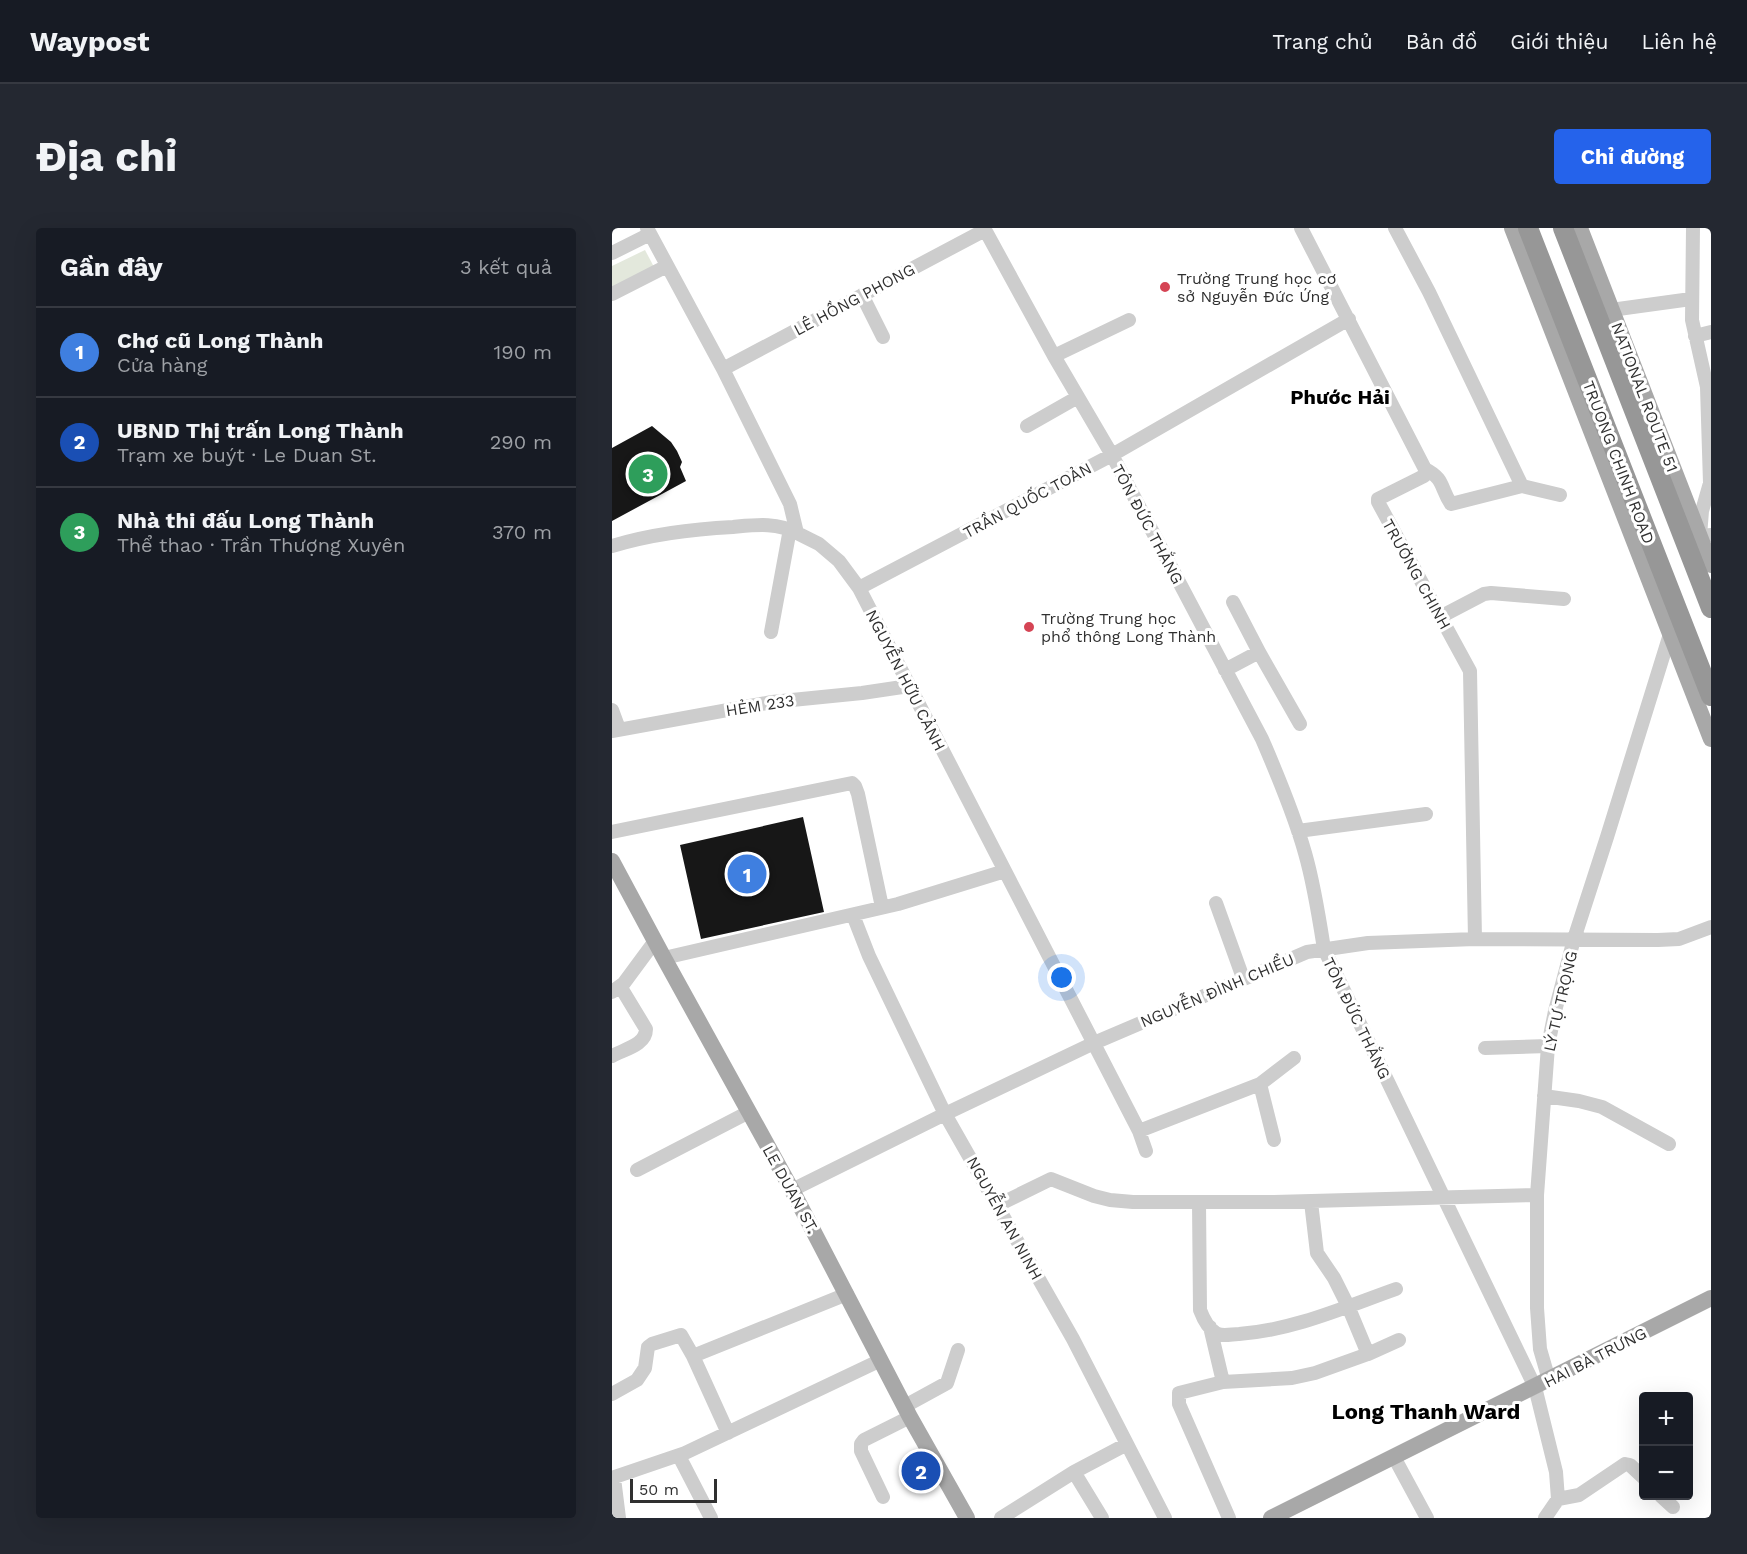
<!DOCTYPE html>
<html lang="vi">
<head>
<meta charset="utf-8">
<style>
  body { margin:0; font-family:"Work Sans",sans-serif; background:#242831; color:#f1f3f6 }
  .controls { position:absolute; right:18px; bottom:18px; display:grid; overflow:hidden; border-radius:6px; box-shadow:0 6px 24px #0002 }
  .controls button { width:54px; height:54px; display:grid; place-items:center; padding:0; border:0; border-bottom:2px solid #363941; background:#171b24; color:#f1f3f6; font:30px sans-serif }
  .scale { position:absolute; left:18px; bottom:15px; width:87px; box-sizing:border-box; padding-left:6px; border:3px solid #303030; border-top:0; font-size:16px; line-height:21px; white-space:nowrap; color:#303030; -webkit-text-stroke:4px #fff; paint-order:stroke }
  .you { position:absolute; left:450px; top:750px; width:21px; height:21px; margin:-15px; border:4px solid #fff; border-radius:50%; background:#1a73e8; box-shadow:0 0 0 9px #1a73e833 }
  .badge { display:grid; place-items:center; width:39px; height:39px; border-radius:50%; background:#2563eb; color:#fff; font-size:20px; font-weight:700 }
  .pin { position:absolute; translate:-50% -50%; border:3px solid #fff; box-shadow:0 2px 6px #0006 }
  .list { margin:0; padding:0; list-style:none }
  h2 { display:flex; justify-content:space-between; align-items:center; height:78px; margin:0; padding:0 24px; font-size:26px }
  h2 small { font-size:20px; font-weight:400; color:#9ea1a6 }
  .list li { display:grid; grid-template-columns:39px 1fr auto; gap:18px; align-items:center; box-sizing:border-box; height:90px; padding:0 24px; border-top:2px solid #363941 }
  .list b { display:block; font-size:22px; white-space:nowrap }
  .list p { margin:0; font-size:20px; white-space:nowrap; color:#9ea1a6 }
  .list em { font-size:20px; font-style:normal; color:#9ea1a6 }
  .map { position:relative; flex:none; width:1099px; height:1290px; overflow:hidden; border-radius:6px }
  header { display:flex; align-items:center; gap:36px; box-sizing:border-box; height:84px; padding:0 30px; background:#171b24; border-bottom:2px solid #363941 }
  header strong { font-size:28px }
  nav { display:flex; gap:33px; margin-inline-start:auto; font-size:21px }
  .intro { display:flex; align-items:center; justify-content:space-between; box-sizing:border-box; height:144px; padding:0 36px }
  h1 { margin:0; font-size:42px }
  .button { padding:15px 27px; border-radius:6px; background:#2563eb; color:#fff; font-size:21px; font-weight:700 }
  main { display:flex; gap:36px; padding:0 36px }
  aside { flex:1; background:#171b24; border-radius:6px; box-shadow:0 6px 24px #0002 }
  .map>svg:first-child { display:block }
  .green { fill:#e3e8dc }
  .building { fill:#171717 }
  .lines { fill:none; stroke-linecap:round; stroke-linejoin:round }
  .minor { stroke:#cdcdcd; stroke-width:14 }
  .major { stroke:#a8a8a8; stroke-width:16 }
  .highway { stroke:#979797; stroke-width:20 }
  .poi-dot { fill:#d54454; stroke:#fff; stroke-width:2 }
  .labels { text-anchor:middle; stroke-width:6; stroke-linejoin:round; paint-order:stroke }
  .poi-label { font-size:16px; fill:#303030; stroke:#fff; text-anchor:start }
  .street-label { font-size:16px; fill:#303030; stroke:#fff }
  .quarter-label { font-size:20px; font-weight:bold; fill:#000; stroke:#fff }
  .district-label { font-size:22px; font-weight:bold; fill:#000; stroke:#fff }
</style>
</head>
<body>
<header>
<strong>Waypost</strong>
<nav><a>Trang chủ</a><a>Bản đồ</a><a>Giới thiệu</a><a>Liên hệ</a></nav>
</header>
<div class="intro"><h1>Địa chỉ</h1><a class="button">Chỉ đường</a></div>
<main>
<aside>
<h2>Gần đây<small>3 kết quả</small></h2>
<ul class="list">
<li><span class="badge" style="background:#3f7fe0">1</span><div><b>Chợ cũ Long Thành</b><p>Cửa hàng</p></div><em>190 m</em></li>
<li><span class="badge" style="background:#1a4fb4">2</span><div><b>UBND Thị trấn Long Thành</b><p>Trạm xe buýt · Le Duan St.</p></div><em>290 m</em></li>
<li><span class="badge" style="background:#2e9e5b">3</span><div><b>Nhà thi đấu Long Thành</b><p>Thể thao · Trần Thượng Xuyên</p></div><em>370 m</em></li>
</ul>
</aside>
<div class="map">
<svg width="1099" height="1290" viewBox="0 0 1099 1290">
  <rect width="100%" height="100%" fill="#fff"/>
  <path class="green" d="M33,22l9,17 -42,21v-22z"/>
  <path class="building" d="M40,198l19,16 6,9 5,11 -2,5 6,14 -74,40v-73z
    M191,589l21,95 -123,27 -21,-94z"/>
  <g class="lines">
    <path class="minor" d="M35,0l76,141 67,135 7,29 22,11 20,17 20,27 280,543 7,20
      M372,0l70,128 58,99 150,284c16,37 32,75 43,114 9,31 14,64 19,96l211,438 21,85 2,27 -13,19
      M689,0l124,241 -1,7 -46,23v3l92,169 5,268
      M783,0l34,64 93,194
      M1081,0l-1,92 15,67 3,96 -8,28 -2,25 11,-1
      M0,25l38,-19
      M0,66l55,-28
      M250,67l21,42
      M999,82l80,-11
      M1083,108l16,-4
      M442,128l75,-36
      M111,141l262,-139
      M415,198l51,-29
      M813,241c20,10 15,19 26,35l71,-18 38,9
      M0,318c40,-12 79,-17 121,-19 22,-2 44,-5 64,6
      M247,360l253,-133 237,-136
      M621,374l26,50
      M828,389l44,-23 7,-1 73,6
      M159,404l19,-103
      M613,442l34,-18 41,72
      M0,482l7,19
      M0,503l160,-29 90,-9 47,-7
      M686,603l128,-17
      M0,604l240,-49 3,3 3,8 24,113
      M604,675l27,75
      M241,687l16,41 76,158 128,225 92,179
      M52,730l234,-54 107,-33
      M0,764l12,-9 31,-42
      M873,820l63,-2
      M0,828c13,-7 34,-11 34,-27l-26,-43
      M648,856l14,56
      M932,868l35,5 23,6 67,37
      M527,903l121,-47 34,-26
      M25,942l112,-58
      M180,962l153,-76 149,-71 213,-91 61,-9 107,-4 183,1 21,-1 32,-12
      M587,974l1,108c3,8 9,19 16,23 6,4 16,1 23,1 55,-4 106,-27 157,-45
      M386,977l53,-26 43,17 16,4 23,2h141l263,-7
      M598,1099l13,55
      M756,1126l31,-14
      M81,1128l154,-62
      M937,1152l-9,-31 -3,-41v-113l11,-149 7,-35 19,-72 33,-102 63,-203
      M0,1166l25,-14 8,-12 3,-21 4,-3 29,-9 12,21 35,77
      M293,1178l42,-23 11,-33
      M67,1228l32,62
      M782,1229l33,61
      M462,1244l28,46
      M0,1250l73,-25 196,-93
      M2,1250l5,40
      M1049,1268l12,11
      M271,1269l-22,-46v-7l3,-4 46,-23
      M946,1271l21,-4 46,-31 5,1 14,13
      M389,1290l73,-46 53,-28
      M617,1290l-50,-114v-11l44,-11 69,-4 23,-5 53,-19 -20,-48 -14,-28 -17,-25 -6,-51"/>
    <path class="major" d="M900,0l199,511
      M968,0l131,337
      M0,633l52,97 128,232 118,227 57,101
      M659,1290l440,-220"/>
    <path class="highway" d="M916,0l183,468
      M951,0l148,380"/>
  </g>
  <g class="poi-dot">
    <circle cx="553" cy="59" r="6"/>
    <circle cx="417" cy="399" r="6"/>
  </g>
  <g class="labels">
    <g class="poi-label">
      <text x="565" y="56">Trường Trung học cơ<tspan x="565" dy="18">sở Nguyễn Đức Ứng</tspan></text>
      <text x="429" y="396">Trường Trung học<tspan x="429" dy="18">phổ thông Long Thành</tspan></text>
    </g>
    <g class="street-label">
      <text transform="translate(242 71) rotate(-28)" y="6">LÊ HỒNG PHONG</text>
      <text transform="translate(1033 169) rotate(69)" y="6">NATIONAL ROUTE 51</text>
      <text transform="translate(1007 234) rotate(69)" y="6">TRUONG CHINH ROAD</text>
      <text transform="translate(415 272) rotate(-28)" y="6">TRẦN QUỐC TOẢN</text>
      <text transform="translate(536 296) rotate(62)" y="6">TÔN ĐỨC THẮNG</text>
      <text transform="translate(805 346) rotate(61)" y="6">TRƯỜNG CHINH</text>
      <text transform="translate(294 452) rotate(63)" y="6">NGUYỄN HỮU CẢNH</text>
      <text transform="translate(148 477) rotate(-9)" y="6">HẺM 233</text>
      <text transform="translate(605 762) rotate(-23)" y="6">NGUYỄN ĐÌNH CHIỂU</text>
      <text transform="translate(948 773) rotate(-77)" y="6">LÝ TỰ TRỌNG</text>
      <text transform="translate(745 790) rotate(64)" y="6">TÔN ĐỨC THẮNG</text>
      <text transform="translate(179 961) rotate(61)" y="6">LE DUAN ST.</text>
      <text transform="translate(393 990) rotate(61)" y="6">NGUYỄN AN NINH</text>
      <text transform="translate(983 1129) rotate(-27)" y="6">HAI BÀ TRƯNG</text>
    </g>
    <g class="quarter-label">
      <text x="728" y="176">Phước Hải</text>
    </g>
    <g class="district-label">
      <text x="814" y="1191">Long Thanh Ward</text>
    </g>
  </g>
</svg>
<div class="controls">
<button>+</button>
<button>−</button>
</div>
<div class="scale">50 m</div>
<div class="you"></div>
<div class="pin badge" style="left:135px;top:646px;background:#3f7fe0">1</div>
<div class="pin badge" style="left:309px;top:1243px;background:#1a4fb4">2</div>
<div class="pin badge" style="left:36px;top:246px;background:#2e9e5b">3</div>
</div>
</main>
</body>
</html>
